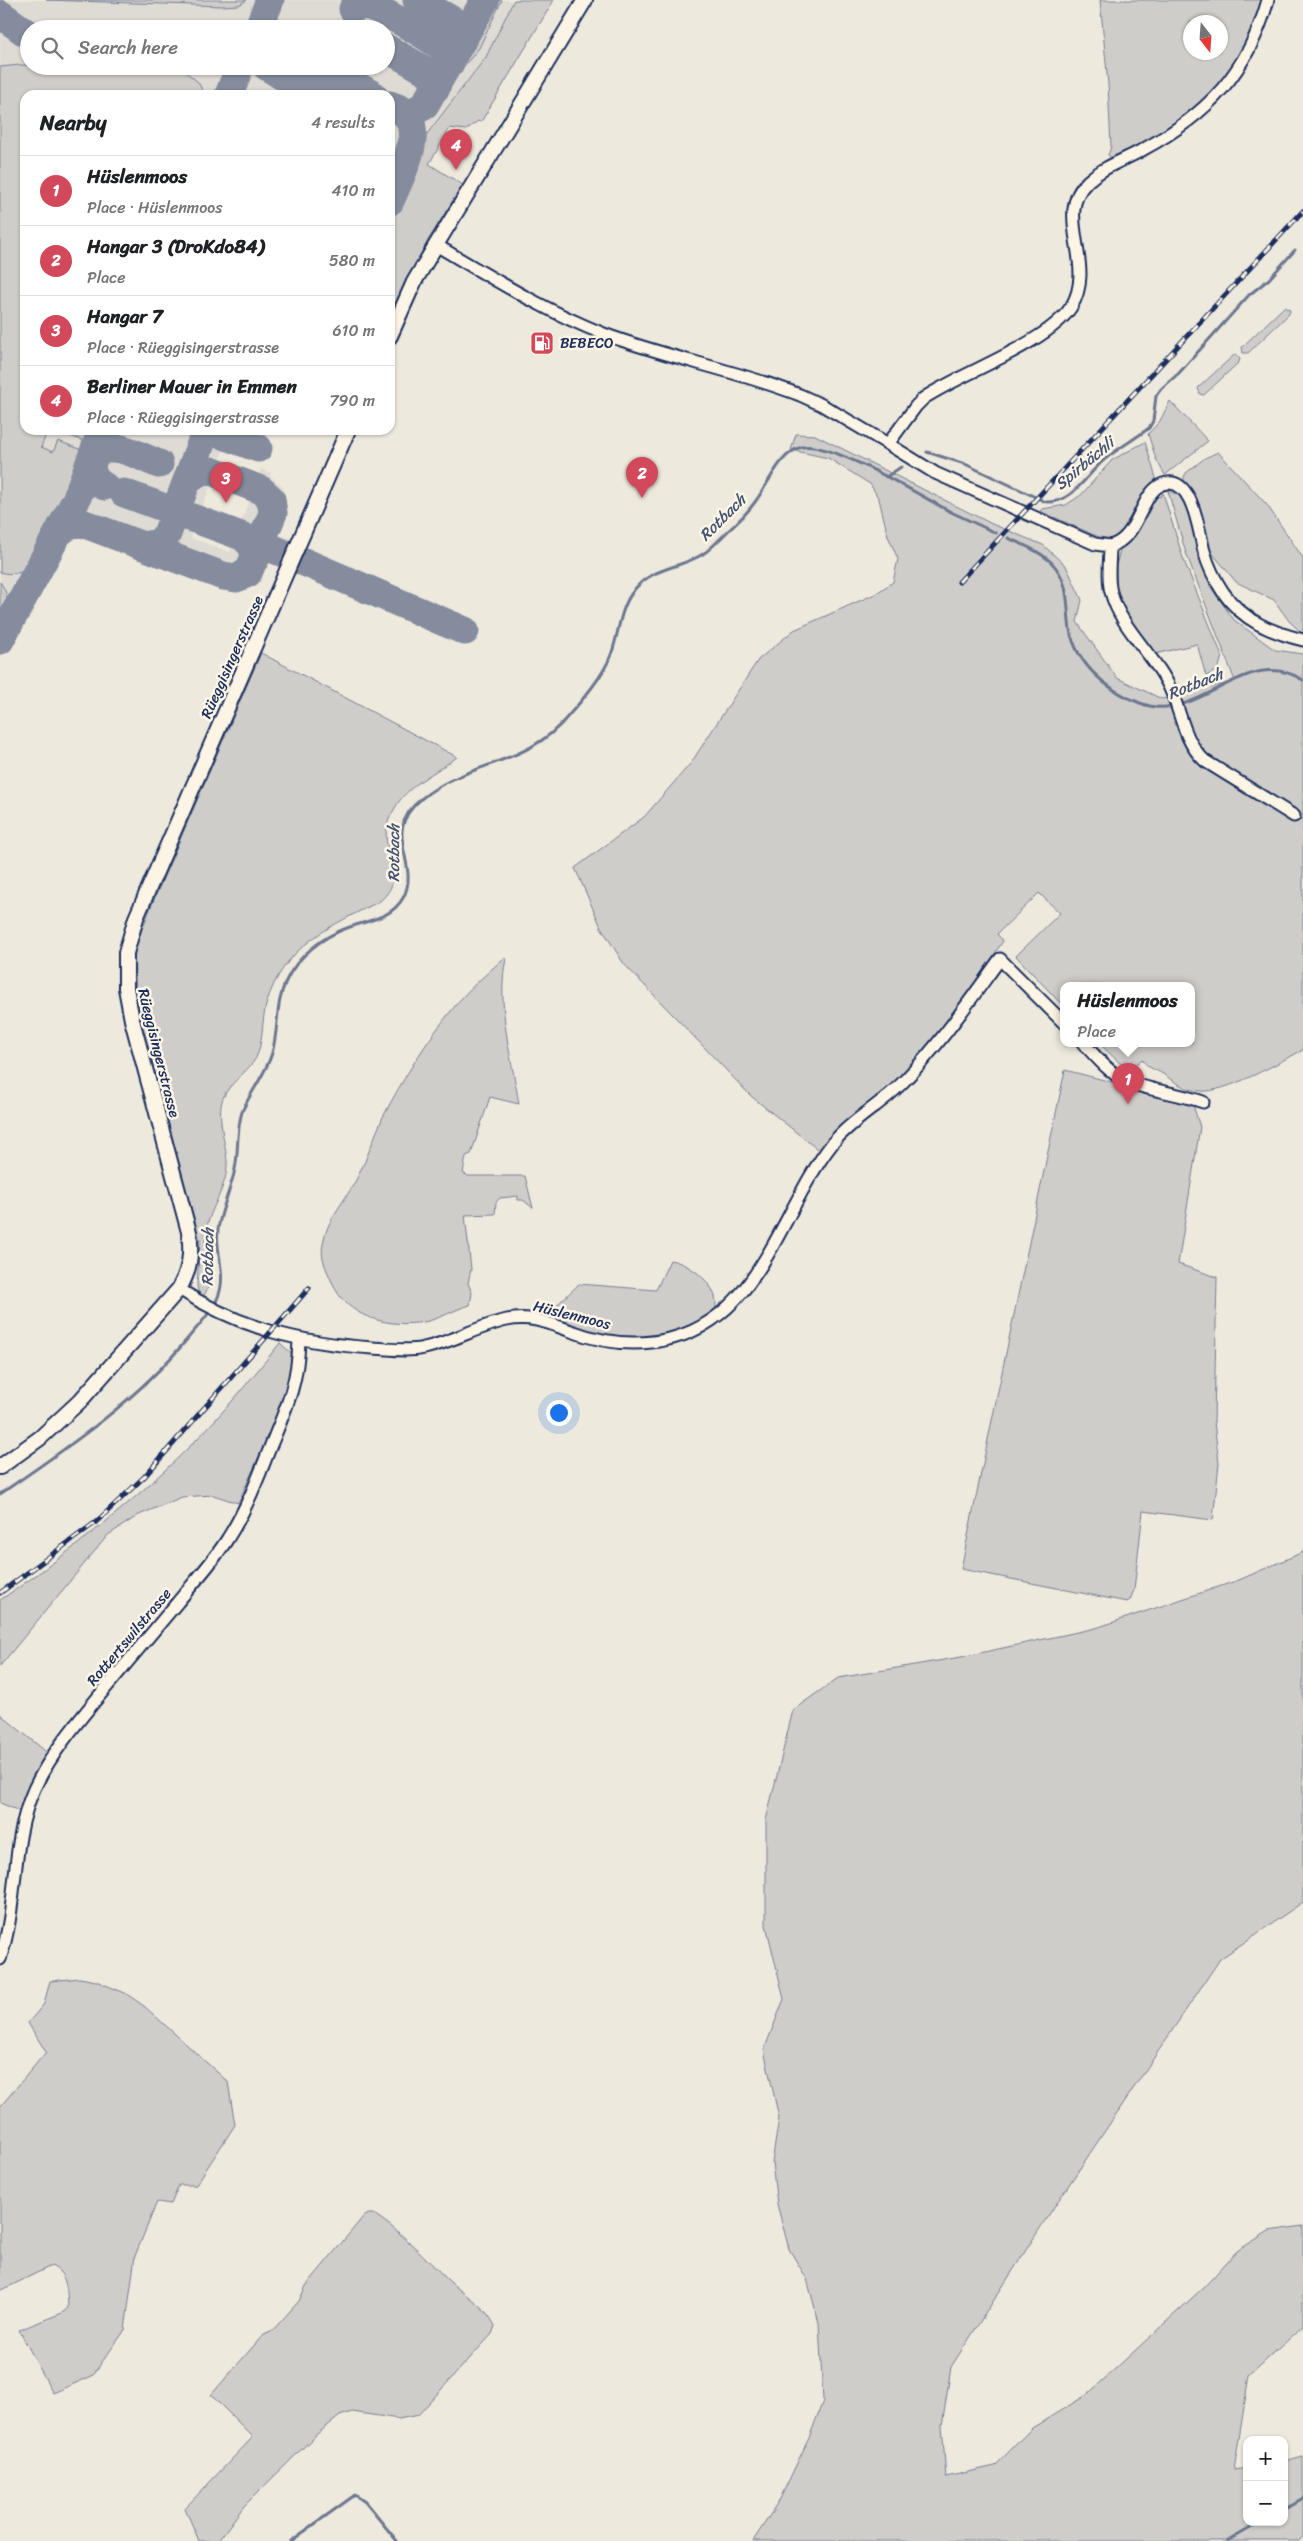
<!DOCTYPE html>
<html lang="en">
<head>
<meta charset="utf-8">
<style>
  body { margin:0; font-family:Sriracha,sans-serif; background:#f6f6f6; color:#202124 }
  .controls { position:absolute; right:15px; bottom:15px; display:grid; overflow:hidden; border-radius:10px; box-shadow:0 1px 4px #0004 }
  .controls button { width:45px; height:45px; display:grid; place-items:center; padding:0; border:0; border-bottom:1px solid #e0e0e0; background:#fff; color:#202124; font:25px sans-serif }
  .compass { position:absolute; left:1183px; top:15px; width:45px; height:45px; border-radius:50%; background:#fff; box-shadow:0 1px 4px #0004; rotate:163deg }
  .you { position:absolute; left:558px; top:1412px; width:18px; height:18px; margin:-12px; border:4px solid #fff; border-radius:50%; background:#1a73e8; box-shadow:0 0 0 8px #1a73e833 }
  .badge { display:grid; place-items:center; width:32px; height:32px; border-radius:50%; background:#d1495b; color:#fff; font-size:16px; font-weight:700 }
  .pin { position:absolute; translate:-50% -41px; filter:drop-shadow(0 1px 2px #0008) }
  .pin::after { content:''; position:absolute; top:26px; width:18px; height:15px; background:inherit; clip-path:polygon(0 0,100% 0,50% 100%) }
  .popup { position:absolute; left:1060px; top:982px; width:135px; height:65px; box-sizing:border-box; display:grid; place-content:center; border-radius:10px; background:#fff; filter:drop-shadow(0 1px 4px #0005); font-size:16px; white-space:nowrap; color:#757577 }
  .popup b { font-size:19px; color:#202124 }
  .popup::after { content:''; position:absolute; left:50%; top:100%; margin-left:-10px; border:10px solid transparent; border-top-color:#fff }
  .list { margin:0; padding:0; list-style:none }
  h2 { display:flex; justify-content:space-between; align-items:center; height:65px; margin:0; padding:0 20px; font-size:21px }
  h2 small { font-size:16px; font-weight:400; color:#757577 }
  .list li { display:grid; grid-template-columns:32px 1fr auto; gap:15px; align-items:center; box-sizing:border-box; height:70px; padding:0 20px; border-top:1px solid #e0e0e0 }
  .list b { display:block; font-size:19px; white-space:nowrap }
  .list p { margin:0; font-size:16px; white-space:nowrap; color:#757577 }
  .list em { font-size:16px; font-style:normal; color:#757577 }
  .icon { flex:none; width:28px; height:28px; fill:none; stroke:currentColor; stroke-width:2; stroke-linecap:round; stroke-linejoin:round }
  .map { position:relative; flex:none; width:1303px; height:2541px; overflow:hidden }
  .search { position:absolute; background:#fff; box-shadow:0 1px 4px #0004; left:20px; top:20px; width:375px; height:55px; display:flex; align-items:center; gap:12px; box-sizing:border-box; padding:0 18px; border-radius:28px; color:#757577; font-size:19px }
  .panel { position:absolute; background:#fff; box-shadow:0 1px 4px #0004; left:20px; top:90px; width:375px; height:345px; border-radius:15px }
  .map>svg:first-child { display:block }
  .built { fill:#dedbd4; fill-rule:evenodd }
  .green { fill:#cfcdca; stroke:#757e94; fill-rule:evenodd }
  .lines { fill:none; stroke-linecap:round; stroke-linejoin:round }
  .stream { stroke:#6c778f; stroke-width:3 }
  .taxiway { stroke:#848c9e; stroke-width:29 }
  .minor-casing { stroke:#1b2f5e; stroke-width:15 }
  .major-casing { stroke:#1b2f5e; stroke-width:18 }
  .minor { stroke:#fcf5e5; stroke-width:11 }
  .major { stroke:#fcf5e5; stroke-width:14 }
  .rail-casing { stroke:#1b2f5e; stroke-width:5 }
  .rail { stroke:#fcf5e5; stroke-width:3; stroke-dasharray:9; stroke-linecap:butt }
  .labels { text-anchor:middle; stroke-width:5; stroke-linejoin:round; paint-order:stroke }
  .poi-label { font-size:15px; fill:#1b2f5e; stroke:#fcf5e5; text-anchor:start }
  .street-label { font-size:15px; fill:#1b2f5e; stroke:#fcf5e5 }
  .water-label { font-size:16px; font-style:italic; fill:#445376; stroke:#fcf5e5 }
</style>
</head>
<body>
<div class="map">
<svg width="1303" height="2541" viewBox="0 0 1303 2541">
  <rect width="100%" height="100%" fill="#eee9dd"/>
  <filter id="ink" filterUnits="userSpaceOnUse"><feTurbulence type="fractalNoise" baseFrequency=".02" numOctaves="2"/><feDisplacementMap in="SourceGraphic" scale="10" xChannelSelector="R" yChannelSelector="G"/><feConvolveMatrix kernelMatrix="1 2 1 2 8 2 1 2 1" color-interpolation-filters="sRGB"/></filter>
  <g filter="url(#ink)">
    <path class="built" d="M0,0h514l-28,57 -59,75 -37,94v-131h-365v335h206l-40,108 39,14 31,-83 10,4 -1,3 13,11 3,16 -9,27 3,5 11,4 -9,23 -6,3 -8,-2 -5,2 -13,20 -16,3 -140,-52 -19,1 -16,14 -59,106zM29,29h357v37h-357z"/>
    <path class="green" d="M46,0h201l-8,5 -17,1z
      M494,0h8l-23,48 -36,44z
      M514,0h40l-73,122 -3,-1 -12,9 -16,-2 -21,36 34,21 -35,55 -38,78v-92l33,-87 63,-82z
      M1100,0h164l-25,59 -41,50 -49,32 -36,18 -5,-4 3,-8 -3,-63zM1190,22h30v30h-30z
      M20,65l162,4 16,13 7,13h-180v335h23l-7,17 12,5 5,-11 24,9c-9,25 -35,102 -53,117 -7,7 -20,8 -29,5v-505z
      M1284,307l6,3 -1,4 -41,39h-5l-1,-6z
      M1235,354l5,5 -1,3 -35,33 -4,-1 -2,-6z
      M1170,401l38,40 -43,34 -9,-16 -8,-25 12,-13z
      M51,430h38l-4,11z
      M796,434l19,1 177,89 51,21 23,21 16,34 -5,22 40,56 45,21 73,-18 -49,-128 -18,-62 12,4 6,5 26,89 22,31 41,30 28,4v396c-24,12 -78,44 -103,41 -15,-1 -25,-9 -37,-17 -10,-6 -15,-5 -21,-15l-9,8 -8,1 -26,-25h93v-58h-128v22l-48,-51 44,-43 -21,-20 -42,41 6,7 -57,86 -34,40 -95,82 -66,-53 -127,-132 -23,-37 -26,-59 69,-51 47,-54 67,-103 36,-30 81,-36 18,-12 5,-23 -10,-23 -9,-37 -9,-15 -42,-26 -37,-8z
      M1145,442l11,36 -31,51 -13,10 -13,-2 -59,-26 2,-2 24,-4 15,-10 31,-35z
      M1218,452l49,53 36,53v76l-14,-13 -15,-21 -38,-18 -27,-33 -12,-51 -13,-16v-5l2,-4 19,-15z
      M1163,493l20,65 39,98 -4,14 -12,6 -9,-32 -42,10 -35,-50 -4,-15v-23l4,-16 7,-7 30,-47 3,1z
      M0,582c11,15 8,26 0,41z
      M261,653l196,104c-20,15 -50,28 -62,51 -3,5 -7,12 -8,18 -6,29 22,50 -7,75 -49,25 -97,44 -114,104 -4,15 -3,33 -8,48 -4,15 -29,29 -35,45 -7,19 3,45 4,64 1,25 -17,45 -21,69 -5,21 13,43 -3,66l-5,-6 -1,-6 3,-44 -57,-213 -7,-37 -2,-32 2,-15 17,-42z
      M504,958l2,1c-10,44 6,101 13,145l-29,-7 -19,57 -5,2 -3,17 5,3h57l8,32 -10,-8h-5v-4l-18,2 -4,4 -1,12 -30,1 6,54 -3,14 4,10 -2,12c-15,4 -30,14 -46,17 -35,6 -78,-4 -92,-40 -6,-13 -12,-25 -9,-39 4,-25 25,-45 35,-67 10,-19 16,-40 25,-59 19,-37 46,-80 72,-111 14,-18 32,-32 49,-48z
      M1065,1070l117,30 11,5 7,22 -22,137 39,13 -3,145 5,41 -6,57 -70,-9 -9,79 -4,10 -3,2 -166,-33z
      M670,1260c20,3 52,27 45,50 -8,5 -15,10 -22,15 -29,18 -70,15 -101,8 -14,-4 -26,-11 -40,-16l5,-12 22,-21 77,6z
      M280,1343l13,12 -2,30 -53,118 -25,-8 -31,2 -43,18 -31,20 -108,131v-66c78,-52 164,-122 226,-192 19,-21 36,-43 54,-65z
      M1303,1552v350l-83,57 -176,263 -93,145 -9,59 4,51 49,-11 37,-38 56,-34 116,-107 33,-36 32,-20 34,-5v100l-54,50 -15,94 13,-2v54h37v-60l19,-5v80l-4,4h-546l25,-38 31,-65 14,-37 -4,-78 -12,-44 -18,-30 -12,-45 -5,-41 7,-45 -15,-68 20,-51 -18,-74v-105l27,-110 45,-32 123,-21 135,-29 143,-48z
      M0,1714l50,41 -28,57 -22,-9z
      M80,1978l16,3 29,12 19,13 84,76 7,43 -39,60h-17l-8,19 -14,-2 -22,54 -10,74 -33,46 -39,17 -34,-63 43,-17 6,-5c-1,-16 0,-35 -17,-42l-51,25v-184l46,-55 -18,-29 16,-19 6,-23z
      M369,2214h5c30,20 49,42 75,67 15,14 38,26 46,45l-3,8 -74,81 -19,4 -47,-7 -12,4 -23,18 -73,72 -26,35h-19l-14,-33 68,-71 -42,-42 53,-61 9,-4 26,-29 7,-15 57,-69z"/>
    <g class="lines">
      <path class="stream" d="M927,452l38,12 81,38c26,2 40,-27 58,-42 14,-12 31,-21 45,-32l4,-7 3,-25 5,-7 18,-16 70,-78 20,-16 26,-29
        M886,477l15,-10
        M1008,538c14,6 31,13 43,24 17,17 16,38 18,60 3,38 36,68 71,81 59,24 104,-60 163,-23
        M0,1494c67,-46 137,-93 189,-157 10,-12 23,-25 29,-40 10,-24 -5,-49 1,-73 4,-19 12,-36 16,-55 4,-19 1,-38 7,-57 8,-20 24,-38 30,-59 7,-24 3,-49 14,-72 11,-24 36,-44 61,-53 21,-8 44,-9 56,-30 19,-35 -24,-64 18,-99 47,-39 107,-32 148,-84 15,-17 34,-39 42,-60 8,-21 8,-44 21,-62 17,-26 47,-24 71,-39 8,-5 17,-15 24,-22 10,-9 20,-19 28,-30 14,-18 24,-49 47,-55 27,-7 121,50 149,65 15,7 30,14 45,21
        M1284,2509l19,-11
        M291,2541l64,-46 10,7 32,39
        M1228,2541l33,-19"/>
      <path class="taxiway" d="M417,0l45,26 3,6 -1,6
        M353,9c5,-3 10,-4 15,-3 17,4 64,34 80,45l2,12
        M0,14l29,21
        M258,29l12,-29
        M386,48l49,28 1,12
        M266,66l39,24
        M292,66l51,29
        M329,70l44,25
        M229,95l11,-29
        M390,105l20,8 14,-7 61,-106
        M390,201c9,-23 39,-74 10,-91
        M210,430l48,18
        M104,486c-19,-9 -16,-38 7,-38 15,-1 34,11 48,16
        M124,493l120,44 9,10 2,12
        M61,531l9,-7 12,-1 141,53 13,2 12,-5 25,-60 -2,-14 -10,-9 -50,-19 -14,1 -11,11
        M143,546l16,-3 8,-9 39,-104
        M258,551l7,-4 11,3 189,81
        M0,640l76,-140 26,-70"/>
      <g class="minor-casing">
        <path id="minor" d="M436,245c56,33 107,65 168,89 64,24 132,36 196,61l22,10 66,39 28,-38 8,-8c39,-26 124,-55 147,-91 27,-43 -19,-92 17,-126 16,-15 37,-21 56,-32 64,-35 104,-77 124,-149
          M888,444l47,29 160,71 15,2c0,15 -3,33 1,46 10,39 47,65 61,101 10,24 13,50 33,68l89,55
          M1110,546c30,-8 30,-54 53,-62 30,-10 36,49 41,67 4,14 11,29 19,41 20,29 48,40 80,48
          M1083,1043c12,12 25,29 41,37 21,10 54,13 79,22
          M179,1289c62,40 121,54 194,59 17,1 35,4 51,0 29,-6 54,-22 83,-28 24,-5 42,3 64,11 32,12 68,16 102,7 89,-24 108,-129 159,-194 20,-25 51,-40 73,-64 36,-37 65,-80 95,-121l64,64
          M0,1959c19,-56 10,-116 34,-170 16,-34 41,-64 65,-93 26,-31 52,-62 78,-93 17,-21 37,-42 51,-65 18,-28 31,-62 43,-93 16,-39 27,-62 28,-105"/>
      </g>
      <g class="major-casing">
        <path id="major" d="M390,336l24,-54 22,-37 149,-245
          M0,1467l40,-29 40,-37 99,-112c11,-19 13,-36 10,-57l-57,-212 -6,-32v-35l10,-35 212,-488"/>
      </g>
      <use href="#minor" class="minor"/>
      <use href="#major" class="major"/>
      <g class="rail-casing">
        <path id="rail" d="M959,582l344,-371
          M0,1593l96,-71 48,-45 165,-189"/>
      </g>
      <use href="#rail" class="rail"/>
    </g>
  </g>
  <defs>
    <g id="fuel-square" transform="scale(1.25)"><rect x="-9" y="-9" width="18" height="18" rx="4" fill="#d1495b" stroke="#fcf5e5"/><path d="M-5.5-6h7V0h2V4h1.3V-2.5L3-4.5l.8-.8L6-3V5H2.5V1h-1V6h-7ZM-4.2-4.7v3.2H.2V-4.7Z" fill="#fff"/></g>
  </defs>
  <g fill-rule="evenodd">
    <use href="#fuel-square" x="542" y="343"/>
  </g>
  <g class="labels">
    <g class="poi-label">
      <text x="560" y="348">BEBECO</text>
    </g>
    <g class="street-label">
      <text transform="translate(232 657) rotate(-66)" y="5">Rüeggisingerstrasse</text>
      <text transform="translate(159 1053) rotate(76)" y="5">Rüeggisingerstrasse</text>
      <text transform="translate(572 1315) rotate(14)" y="5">Hüslenmoos</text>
      <text transform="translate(129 1637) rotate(-50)" y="5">Rottertswilstrasse</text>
    </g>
    <g class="water-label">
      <text transform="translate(1084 463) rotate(-40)" y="6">Spirbächli</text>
      <text transform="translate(722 517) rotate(-45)" y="6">Rotbach</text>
      <text transform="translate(1195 683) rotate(-22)" y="6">Rotbach</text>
      <text transform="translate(393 853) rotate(-90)" y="6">Rotbach</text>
      <text transform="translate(207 1257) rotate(-89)" y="6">Rotbach</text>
    </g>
  </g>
</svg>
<div class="controls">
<button>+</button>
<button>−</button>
</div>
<svg class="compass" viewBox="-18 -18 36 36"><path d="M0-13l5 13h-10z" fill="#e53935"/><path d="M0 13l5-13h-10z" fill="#757577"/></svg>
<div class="you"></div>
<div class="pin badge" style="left:1128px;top:1104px">1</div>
<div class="popup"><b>Hüslenmoos</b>Place</div>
<div class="pin badge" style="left:642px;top:498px">2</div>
<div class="pin badge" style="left:226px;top:503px">3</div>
<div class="pin badge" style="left:456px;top:170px">4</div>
<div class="search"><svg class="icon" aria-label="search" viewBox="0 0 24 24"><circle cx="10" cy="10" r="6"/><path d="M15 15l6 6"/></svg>Search here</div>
<section class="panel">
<h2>Nearby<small>4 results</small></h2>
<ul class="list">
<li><span class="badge">1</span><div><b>Hüslenmoos</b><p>Place · Hüslenmoos</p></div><em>410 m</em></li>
<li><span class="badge">2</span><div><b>Hangar 3 (DroKdo84)</b><p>Place</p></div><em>580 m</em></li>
<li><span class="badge">3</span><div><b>Hangar 7</b><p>Place · Rüeggisingerstrasse</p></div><em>610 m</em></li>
<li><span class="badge">4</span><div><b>Berliner Mauer in Emmen</b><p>Place · Rüeggisingerstrasse</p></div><em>790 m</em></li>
</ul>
</section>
</div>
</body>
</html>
